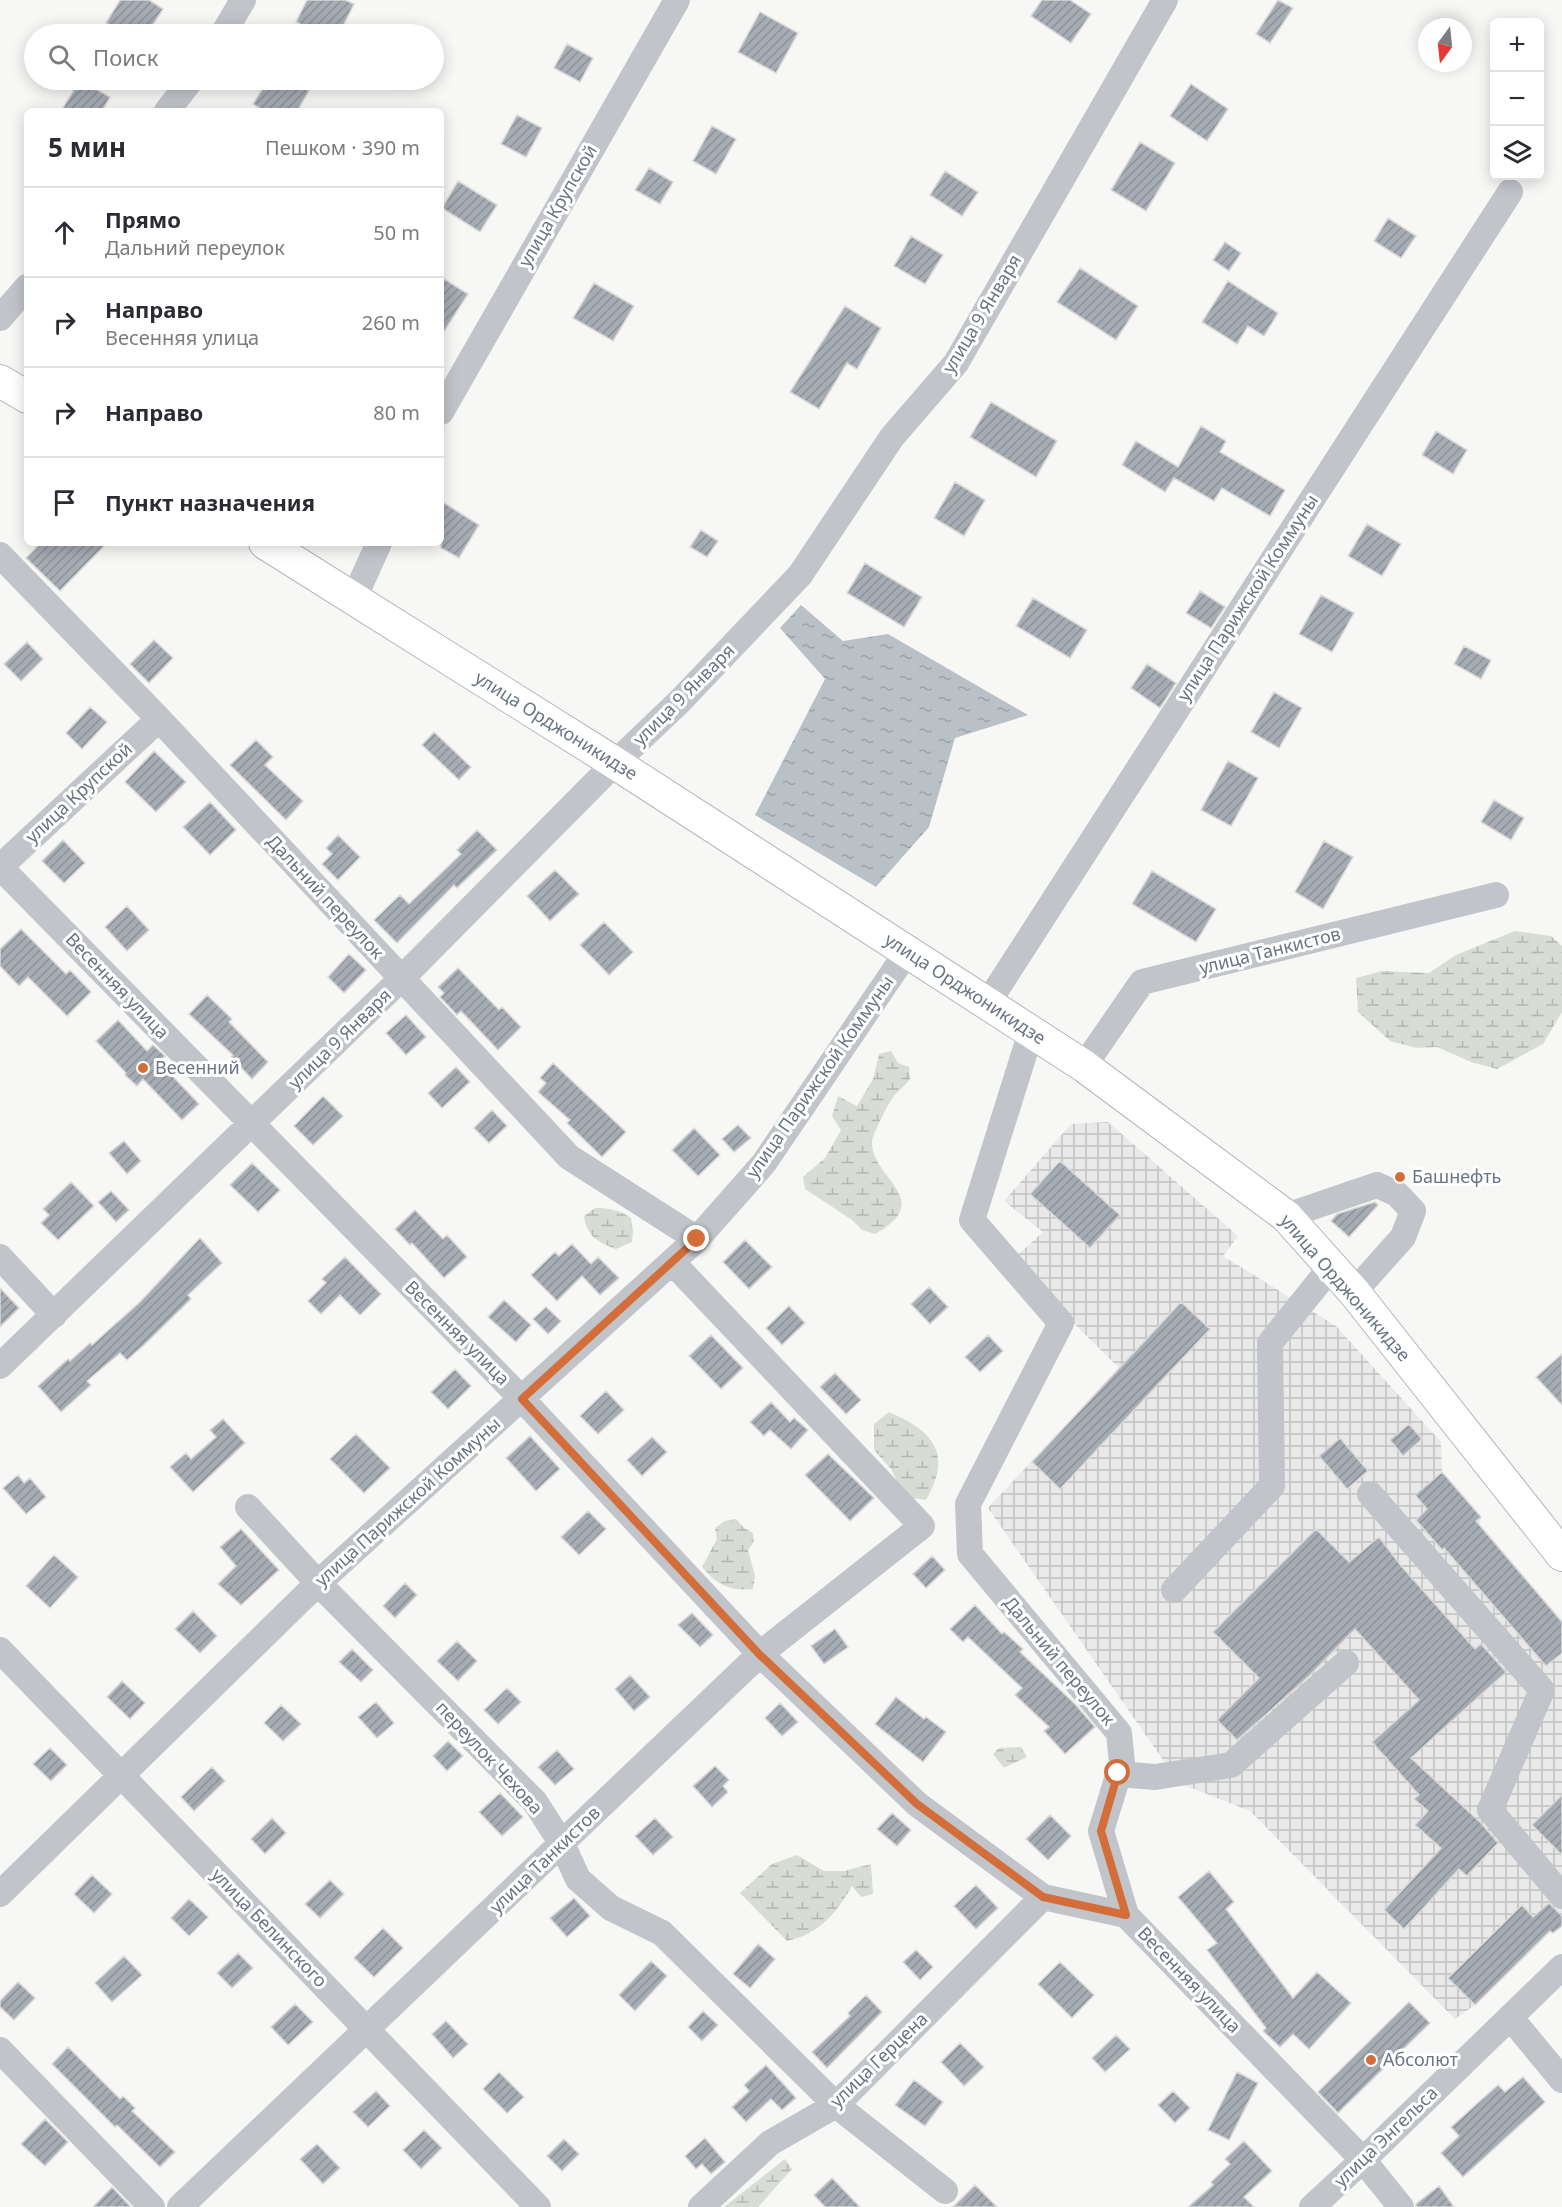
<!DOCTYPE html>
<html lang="ru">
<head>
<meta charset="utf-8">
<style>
  body { margin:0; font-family:"Noto Sans",sans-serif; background:#f7f7f7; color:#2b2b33 }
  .controls { position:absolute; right:18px; top:18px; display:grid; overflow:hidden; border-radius:9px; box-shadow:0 3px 15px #0003 }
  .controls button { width:54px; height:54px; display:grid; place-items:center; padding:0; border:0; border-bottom:2px solid #e1e1e2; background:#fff; color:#2b2b33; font:30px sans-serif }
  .compass { position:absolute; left:1418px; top:18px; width:54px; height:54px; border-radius:50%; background:#fff; box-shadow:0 3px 15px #0003; rotate:195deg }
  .stop { position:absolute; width:18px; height:18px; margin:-14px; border:4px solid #d36e3a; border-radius:50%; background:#fff }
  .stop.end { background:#d36e3a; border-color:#fff; box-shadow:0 2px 6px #0008 }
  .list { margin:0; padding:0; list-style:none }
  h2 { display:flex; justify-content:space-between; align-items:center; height:78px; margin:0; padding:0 24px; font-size:26px }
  h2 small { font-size:20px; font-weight:400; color:#7c7c81 }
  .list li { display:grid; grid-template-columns:39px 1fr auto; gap:18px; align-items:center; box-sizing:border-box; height:90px; padding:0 24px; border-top:2px solid #e1e1e2 }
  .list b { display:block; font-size:22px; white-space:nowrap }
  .list p { margin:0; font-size:20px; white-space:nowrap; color:#7c7c81 }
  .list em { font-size:20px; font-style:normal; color:#7c7c81 }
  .icon { flex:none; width:33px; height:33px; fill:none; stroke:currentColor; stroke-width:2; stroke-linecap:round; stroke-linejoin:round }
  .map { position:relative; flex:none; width:1562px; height:2207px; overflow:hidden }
  .search { position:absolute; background:#fff; box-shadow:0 3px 15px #0003; left:24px; top:24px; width:420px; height:66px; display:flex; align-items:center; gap:15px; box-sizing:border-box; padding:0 21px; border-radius:33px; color:#7c7c81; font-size:22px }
  .panel { position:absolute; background:#fff; box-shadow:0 3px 15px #0003; left:24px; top:108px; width:420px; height:438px; border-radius:9px }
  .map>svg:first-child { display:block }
  .industrial { fill:url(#industrial-grid) }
  .wetland { fill:url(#wetland-marsh) }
  .water { fill:url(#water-ripples) }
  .building { fill:url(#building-hatch); stroke:#d9d9d8; stroke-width:1.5 }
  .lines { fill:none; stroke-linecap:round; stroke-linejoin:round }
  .major-casing { stroke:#b3b6ba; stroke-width:34 }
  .minor { stroke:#c1c4c8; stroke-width:26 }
  .major { stroke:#fff; stroke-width:32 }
  .route { stroke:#d36e3a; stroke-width:8 }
  .poi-dot { fill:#d36e3a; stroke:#fff; stroke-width:2 }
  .labels { text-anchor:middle; stroke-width:6; stroke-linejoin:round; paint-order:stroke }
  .street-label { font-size:18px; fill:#6a7583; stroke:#fff }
  .poi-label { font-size:18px; fill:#6a7583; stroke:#fff; text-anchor:start }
</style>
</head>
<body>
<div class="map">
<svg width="1562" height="2207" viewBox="0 0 1562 2207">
  <defs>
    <pattern id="industrial-grid" width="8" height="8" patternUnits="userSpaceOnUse" patternTransform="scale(1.5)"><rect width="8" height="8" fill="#e8e9e8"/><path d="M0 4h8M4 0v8" fill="none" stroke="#c0c1c1"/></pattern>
    <pattern id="wetland-marsh" width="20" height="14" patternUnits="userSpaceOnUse" patternTransform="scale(1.5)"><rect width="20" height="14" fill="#d7dcd5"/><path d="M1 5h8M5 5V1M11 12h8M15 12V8" fill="none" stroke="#b2b7b2"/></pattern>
    <pattern id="water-ripples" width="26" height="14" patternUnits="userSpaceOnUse" patternTransform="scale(1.5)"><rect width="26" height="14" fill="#b9c1c7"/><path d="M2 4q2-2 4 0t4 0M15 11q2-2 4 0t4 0" fill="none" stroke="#9aa1a7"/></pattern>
    <pattern id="building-hatch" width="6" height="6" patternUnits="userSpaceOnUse" patternTransform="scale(1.5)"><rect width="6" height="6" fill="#a6acb3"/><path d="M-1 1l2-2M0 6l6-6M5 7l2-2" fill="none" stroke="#8b9197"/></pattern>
  </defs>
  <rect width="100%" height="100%" fill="#f7f8f5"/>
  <path class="industrial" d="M1108,1122l130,114 -15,20 113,70 105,116 1,30 39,45 -2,8 83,97v304l-9,7 -4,-1 -74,73 -20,14 -205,-208 -71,-28 -191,-275 131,-140 -108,-107 32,-29 -39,-31 67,-77z"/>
  <path class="wetland" d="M1515,931l36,5 11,10v66l-19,32 -46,25 -26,-7 -34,-15 -21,1 -26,-7 -32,-29 -2,-34 26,-7 47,2 27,-18z
    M891,1051l7,12 11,4 1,12c-5,7 -11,11 -16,17 -5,6 -22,39 -22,46 -1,37 65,57 3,92l-13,-4 -10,-10 -47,-31 -2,-12 22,-19 16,-28 -9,-14 6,-20 19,10 16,-27 6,-25z
    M595,1208c14,0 24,2 36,10l2,13 -1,11 -16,7c-18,-7 -29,-12 -32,-33z
    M889,1412c44,19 64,41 37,88l-14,-2 -11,-8 -10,-21 -17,-19v-26z
    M736,1519l8,9 9,5 1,9 -6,8 7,26 -2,13c-23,3 -37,-5 -51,-22l15,-28 -2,-11 10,-7z
    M1021,1747l6,10 -23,11 -11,-14 6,-6z
    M797,1855l27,16h20l27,-7 2,30 -12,3 -9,-11c-16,28 -33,48 -65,55l-47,-48 32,-29z
    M785,2159l7,10 -34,38h-34z"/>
  <path class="water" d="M801,605l42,36 45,-7 140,81 -73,23 -26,89 -53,60 -121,-72 70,-136 -45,-51z"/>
  <path class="building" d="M120,0h29l14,9 -16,25h-23l-18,-11z
    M307,0h38l9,4 -15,30h-18l-25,-12z
    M1042,0h28l21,14 -20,29 -40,-27z
    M1278,0l15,8 -23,35 -14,-9z
    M760,12l38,21 -22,40 -38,-21z
    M567,44l26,14 -13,24 -26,-14z
    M80,80l30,17 -8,14h-41z
    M268,80h22l19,11 -12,20h-33l-11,-7z
    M1191,84l37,25 -21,32 -37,-25z
    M517,115l25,13 -16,29 -25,-13z
    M712,126l24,13 -20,35 -23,-13z
    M1140,142l35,21 -29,48 -35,-21z
    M649,168l24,14 -13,22 -25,-14z
    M945,171l33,21 -16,24 -32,-21z
    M458,181l39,24 -17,27 -38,-24z
    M1388,218l28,18 -15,22 -27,-17z
    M911,236l32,19 -18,29 -31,-18z
    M1225,242l16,11 -12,18 -16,-11z
    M1080,268l58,38 -22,34 -59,-38z
    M441,277l27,17 -27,42z
    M1228,281l50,32 -14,23 -16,-10 -11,18 -35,-22z
    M594,283l40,23 -21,35 -40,-23z
    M845,306l36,22 -24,41 -10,-6 -28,46 -29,-17z
    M991,402l66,39 -21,36 -66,-40z
    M1201,426l25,15 -6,11 65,38 -15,26 -48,-28 -8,13 -40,-23 -9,14 -43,-27 14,-24 42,26z
    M1436,431l31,19 -14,24 -31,-19z
    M955,482l30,18 -21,36 -30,-18z
    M441,501l38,24 -20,33 -18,-10z
    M1367,524l34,20 -19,32 -34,-20z
    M701,530l17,11 -11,16 -17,-10z
    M41,543h66l-47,48 -34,-33z
    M865,563l57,34 -18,30 -57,-34z
    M1200,591l25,16 -14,21 -25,-15z
    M1321,595l33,18 -22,39 -33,-18z
    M1033,598l54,32 -17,28 -54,-32z
    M154,640l19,18 -24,25 -19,-19z
    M27,642l16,17 -22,22 -17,-17z
    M1464,646l27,14 -10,19 -27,-15z
    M1147,664l29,19 -16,25 -29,-20z
    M1274,692l28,16 -23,40 -28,-16z
    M90,707l17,15 -25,27 -16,-16z
    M434,732l37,35 -12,13 -37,-35z
    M256,740l17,17 -8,8 38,36 -17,19 -56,-55z
    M154,751l32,31 -30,30 -31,-30z
    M1228,761l30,17 -27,48 -30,-16z
    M1494,800l30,18 -13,22 -30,-18z
    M210,802l26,28 -26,25 -27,-28z
    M477,830l20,20 -40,38 -3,-3 -57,58 -23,-23 26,-25 9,9 52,-50 -4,-4z
    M338,835l22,22 -22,23 -16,-16 10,-10 -6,-6z
    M63,840l22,23 -21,20 -22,-22z
    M1324,841l29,16 -30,52 -28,-17z
    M555,870l24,24 -29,27 -23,-25z
    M1152,871l64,38 -20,33 -64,-38z
    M127,906l22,24 -22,21 -22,-24z
    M604,922l29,30 -24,23 -29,-30z
    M21,929l45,45 4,-4 21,22 -24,24 -39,-39 -9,9 -19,-20v-17z
    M349,954l17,16 -22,23 -16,-16z
    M458,968l41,42 3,-3 19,20 -23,23 -37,-39 -4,4 -17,-18 4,-4 -6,-6z
    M207,995l25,24 -3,3 39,40 -16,17 -21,-22 2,-2 -44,-41z
    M406,1015l20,22 -20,18 -20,-22z
    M118,1020l29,31 6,-6 12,11 -6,6 40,42 -17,16 -39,-41 -6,7 -12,-11 1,-2 -30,-32z
    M553,1063l73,69 -24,25 -35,-34 3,-3 -32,-28 8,-9 -6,-5z
    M456,1067l14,15 -28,26 -14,-15z
    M323,1096l20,20 -30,29 -19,-19z
    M492,1110l15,16 -18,17 -15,-15z
    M738,1125l13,13 -17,14 -12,-13z
    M694,1128l26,27 -22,21 -26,-26z
    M124,1141l17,20 -14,13 -18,-21z
    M1060,1161l60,54 -30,33 -60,-54z
    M252,1163l28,27 -22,22 -28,-27z
    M71,1182l23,24 -36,34 -17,-17 8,-8 -6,-6z
    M111,1191l18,19 -13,12 -18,-20z
    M1375,1202l3,3 -29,32 -18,-16 6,-7z
    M415,1210l28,29 4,-4 20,22 -23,21 -32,-35 -2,2 -15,-16z
    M200,1238l22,25 -34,32 3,4 -47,46 -17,15 -7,-7 -33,28 4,4 -30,27 -23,-26 30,-27 2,2 20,-18 2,2 48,-43z
    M745,1240l27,27 -23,22 -26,-27z
    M572,1244l19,20 7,-7 21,21 -19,17 -18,-19 -25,25 -26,-26 24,-23 4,4z
    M345,1257l36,37 -21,21 -20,-20 -19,19 -13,-13 18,-18 -4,-4z
    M929,1287l19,20 -18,17 -19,-20z
    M0,1288l19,20 -19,19z
    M504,1300l27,25 -15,17 -28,-25z
    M1181,1302l29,27 -150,160 -28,-27z
    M789,1306l16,17 -23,22 -16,-17z
    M546,1307l15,14 -13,13 -15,-15z
    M711,1335l32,33 -22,21 -32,-33z
    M988,1335l15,16 -23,21 -15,-15z
    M1562,1354v51l-26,-28z
    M455,1369l16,17 -23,23 -17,-17z
    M835,1373l26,27 -15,14 -26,-27z
    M606,1391l18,19 -26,24 -18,-18z
    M771,1402l19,20 4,-4 14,12 -17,19 -21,-19 -6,6 -14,-14z
    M223,1419l22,24 -52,49 -23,-25 16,-14 5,6 25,-22 -6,-7z
    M1409,1424l13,15 -19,17 -13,-16z
    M356,1434l34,34 -26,25 -34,-34z
    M530,1436l30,33 -24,22 -30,-33z
    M652,1437l15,15 -25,24 -15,-16z
    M1340,1438l28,33 -21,18 -28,-33z
    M828,1454l46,44 -24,23 -45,-46z
    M1442,1472l39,45 -5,4 86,101v31l-16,13 -102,-118 -2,2 -26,-30 11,-11 -12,-14z
    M18,1475l6,8 6,-5 16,19 -20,17 -23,-26z
    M588,1511l18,18 -27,26 -18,-18z
    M241,1529l38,41 -38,35 -23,-21 18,-18 -16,-19z
    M1316,1529l33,33 30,-25 23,30 73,82 6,-5 25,28 -95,86 70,65 17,20 -31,33 -8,-7 -55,60 -20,-19 57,-62 -26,-23 13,-14 -14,-12 5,-4 -47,-53 47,-42 -64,-71 -46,47 -72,64 -20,-20 42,-42 -46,-46z
    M54,1555l24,22 -28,31 -24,-22z
    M932,1556l13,14 -19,18 -13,-14z
    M405,1583l12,12 -22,23 -12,-12z
    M975,1605l27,29 2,-2 19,17 -3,3 55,52 20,23 -30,27 -21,-23 5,-4 -34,-32 7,-7 -54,-51 -5,5 -13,-13z
    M193,1611l24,25 -17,17 -25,-24z
    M692,1613l21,22 -13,12 -22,-22z
    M835,1629l13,18 -24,17 -13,-18z
    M457,1641l20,20 -19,20 -21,-20z
    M352,1649l21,21 -12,12 -22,-20z
    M630,1675l20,22 -16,14 -19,-22z
    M122,1681l23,22 -15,16 -23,-22z
    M507,1688l14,14 -23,22 -14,-14z
    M896,1697l28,22 2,-2 20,15 -23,30 -48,-38z
    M376,1702l18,21 -17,15 -19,-21z
    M780,1703l18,19 -16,14 -17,-18z
    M281,1705l20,19 -18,17 -19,-18z
    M448,1741l15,15 -16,15 -14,-15z
    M50,1748l17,17 -16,16 -18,-17z
    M557,1750l17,19 -19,16 -17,-18z
    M715,1766l14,14 -6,6 5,6 -16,15 -19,-21z
    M212,1767l13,14 -31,30 -13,-14z
    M500,1793l23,24 -21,19 -23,-24z
    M1562,1795v60l-30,-30z
    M892,1813l19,17 -14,16 -20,-17z
    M1050,1815l21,21 -23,24 -22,-21z
    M272,1818l14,15 -21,21 -14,-15z
    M655,1818l18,19 -20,18 -18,-19z
    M1209,1871l25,31 -8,7 67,89 24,-26 34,31 -42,46 -16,-15 -13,13 -17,-16 3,-3 -59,-78 10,-7 -39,-46z
    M92,1875l20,19 -18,19 -20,-19z
    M330,1880l14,14 -24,24 -15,-14z
    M976,1885l22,23 -22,21 -22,-23z
    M574,1898l16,18 -23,21 -17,-19z
    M189,1899l19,18 -19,19 -18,-18z
    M1549,1903l13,13v10l-9,7 -3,-2 -75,74 -27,-27 74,-73 11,12z
    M383,1928l20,20 -29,29 -20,-19z
    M758,1944l17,15 -25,29 -17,-14z
    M916,1950l17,17 -13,13 -17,-18z
    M238,1953l15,15 -21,20 -15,-15z
    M124,1956l18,19 -30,27 -17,-19z
    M651,1961l16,15 -32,35 -16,-16z
    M1060,1962l34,33 -22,23 -34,-34z
    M18,1982l17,16 -21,22 -14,-13v-6z
    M866,1995l16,17 -55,56 -15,-16 38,-36 -2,-3z
    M1409,2002l21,21 -92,90 -20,-21z
    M295,2004l18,18 -25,23 -17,-18z
    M703,2011l15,14 -16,16 -14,-14z
    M446,2021l22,23 -15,14 -21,-24z
    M1116,2035l14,14 -25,23 -13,-14z
    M960,2043l24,24 -20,19 -23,-24z
    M68,2047l52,52 3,-3 12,12 -3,3 43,41 -15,15 -43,-42 -2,2 -63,-63z
    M766,2065l30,33 -14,12 -11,-11 -25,23 -14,-15 17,-16 -5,-6z
    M499,2072l25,25 -17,16 -24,-24z
    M1237,2072l21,11 -29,57 -21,-10z
    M1523,2077l22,25 -82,75 -22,-24 18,-17 -8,-9 47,-42 7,7z
    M914,2080l29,22 -18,24 -30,-21z
    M376,2091l14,15 -22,21 -15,-15z
    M1173,2091l17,17 -15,15 -17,-18z
    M45,2119l23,23 -23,24 -24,-22z
    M424,2130l18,18 -21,21 -18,-19z
    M705,2138l20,24 -14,12 -9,-10 -6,5 -11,-13z
    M564,2139l15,15 -17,17 -15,-15z
    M1244,2141l28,30 -28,26 10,10h-66l25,-22 -2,-3 19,-18 -5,-5z
    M317,2144l23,24 -17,16 -23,-25z
    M832,2178l28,29h-35l-11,-12z
    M975,2185l22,22h-44z
    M1439,2186l15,21h-38v-3z
    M112,2187l19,20h-38z"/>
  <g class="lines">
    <g class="major-casing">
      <path id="major" d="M0,381l27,16
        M265,543l350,220 469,303 202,150 68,76 208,263"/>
    </g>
    <path class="minor" d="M223,34l20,-34
      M167,111l24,-31
      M0,318l27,-31
      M441,412l236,-412
      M0,555l159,164 410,438 128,82
      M354,598l25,-55
      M159,719l-159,148 522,532 238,255 157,150 126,93 83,18 237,245 38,47
      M987,1004l523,-812
      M1031,1032l-59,188 89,103 -93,181 2,50 149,179 3,30 -21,68 25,84
      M1084,1066l58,-84 354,-87
      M1286,1216l91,-31 20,9 16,17 -10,26 -49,55
      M0,1257l54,58
      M0,1366l401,-387 214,-216 65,-62 120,-126 92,-138 64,-74 209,-363
      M1370,1494l172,196 -52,120 72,86
      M248,1507l70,76 217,219 27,42 16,35 33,29 51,25 174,172 109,86
      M1174,1590l98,-104 -2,-143 61,-76
      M0,1650l538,557
      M1118,1774l37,3 76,-12 115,-102
      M0,1894l318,-311 379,-344 67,-76 143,-211
      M1510,2017l52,63
      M0,2050l152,157
      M180,2207l580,-553 162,-128 -250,-264
      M701,2207l69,-64 66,-38 207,-208
      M1312,2207l51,-47 199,-193"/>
    <use href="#major" class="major"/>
  </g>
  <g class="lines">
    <path class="route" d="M697,1239l-175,160 237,255 158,150 126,93 83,18 -25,-84 17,-58"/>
  </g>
  <g class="poi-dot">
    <circle cx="143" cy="1068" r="6"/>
    <circle cx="1400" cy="1177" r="6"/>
    <circle cx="1371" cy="2060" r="6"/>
  </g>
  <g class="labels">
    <g class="street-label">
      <text transform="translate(558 206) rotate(-60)" y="6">улица Крупской</text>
      <text transform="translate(982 314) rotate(-59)" y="6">улица 9 Января</text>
      <text transform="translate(1248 598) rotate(-57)" y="6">улица Парижской Коммуны</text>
      <text transform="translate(684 695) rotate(-45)" y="6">улица 9 Января</text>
      <text transform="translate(556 726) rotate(32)" y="6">улица Орджоникидзе</text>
      <text transform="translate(79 793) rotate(-43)" y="6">улица Крупской</text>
      <text transform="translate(325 897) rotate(47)" y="6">Дальний переулок</text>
      <text transform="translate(1270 951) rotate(-14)" y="6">улица Танкистов</text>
      <text transform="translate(117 986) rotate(46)" y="6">Весенняя улица</text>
      <text transform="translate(965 989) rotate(33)" y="6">улица Орджоникидзе</text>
      <text transform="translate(340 1039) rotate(-44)" y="6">улица 9 Января</text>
      <text transform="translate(820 1077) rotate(-55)" y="6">улица Парижской Коммуны</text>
      <text transform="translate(1345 1288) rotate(49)" y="6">улица Орджоникидзе</text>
      <text transform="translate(457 1333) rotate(45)" y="6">Весенняя улица</text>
      <text transform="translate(408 1502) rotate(-42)" y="6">улица Парижской Коммуны</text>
      <text transform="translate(1059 1661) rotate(50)" y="6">Дальний переулок</text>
      <text transform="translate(489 1758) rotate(47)" y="6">переулок Чехова</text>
      <text transform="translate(545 1860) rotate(-44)" y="6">улица Танкистов</text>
      <text transform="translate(269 1928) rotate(46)" y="6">улица Белинского</text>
      <text transform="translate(1189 1980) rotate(46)" y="6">Весенняя улица</text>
      <text transform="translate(879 2060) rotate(-44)" y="6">улица Герцена</text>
      <text transform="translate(1386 2137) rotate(-44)" y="6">улица Энгельса</text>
    </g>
    <g class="poi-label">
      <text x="155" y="1074">Весенний</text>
      <text x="1412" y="1183">Башнефть</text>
      <text x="1383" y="2066">Абсолют</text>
    </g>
  </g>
</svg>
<div class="controls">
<button>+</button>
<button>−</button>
<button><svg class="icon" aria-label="layers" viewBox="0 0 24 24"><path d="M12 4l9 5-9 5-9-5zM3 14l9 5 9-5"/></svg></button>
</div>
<svg class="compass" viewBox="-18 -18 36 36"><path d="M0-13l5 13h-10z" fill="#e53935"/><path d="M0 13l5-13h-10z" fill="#7c7c81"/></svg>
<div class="stop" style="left:1118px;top:1773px"></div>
<div class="stop end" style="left:697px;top:1239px"></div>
<div class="search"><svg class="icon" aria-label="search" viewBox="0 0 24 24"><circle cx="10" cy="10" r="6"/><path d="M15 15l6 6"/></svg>Поиск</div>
<section class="panel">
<h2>5 мин<small>Пешком · 390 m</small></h2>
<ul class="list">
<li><svg class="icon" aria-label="ahead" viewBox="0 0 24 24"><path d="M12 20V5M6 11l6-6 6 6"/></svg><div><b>Прямо</b><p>Дальний переулок</p></div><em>50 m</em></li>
<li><svg class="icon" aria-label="right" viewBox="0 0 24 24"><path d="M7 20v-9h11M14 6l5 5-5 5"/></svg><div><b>Направо</b><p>Весенняя улица</p></div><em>260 m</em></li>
<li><svg class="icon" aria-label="right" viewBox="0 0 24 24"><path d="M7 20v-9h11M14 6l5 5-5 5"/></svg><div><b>Направо</b></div><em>80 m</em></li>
<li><svg class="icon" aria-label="arrive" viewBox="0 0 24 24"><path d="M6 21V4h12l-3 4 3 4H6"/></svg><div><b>Пункт назначения</b></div></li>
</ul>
</section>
</div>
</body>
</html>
